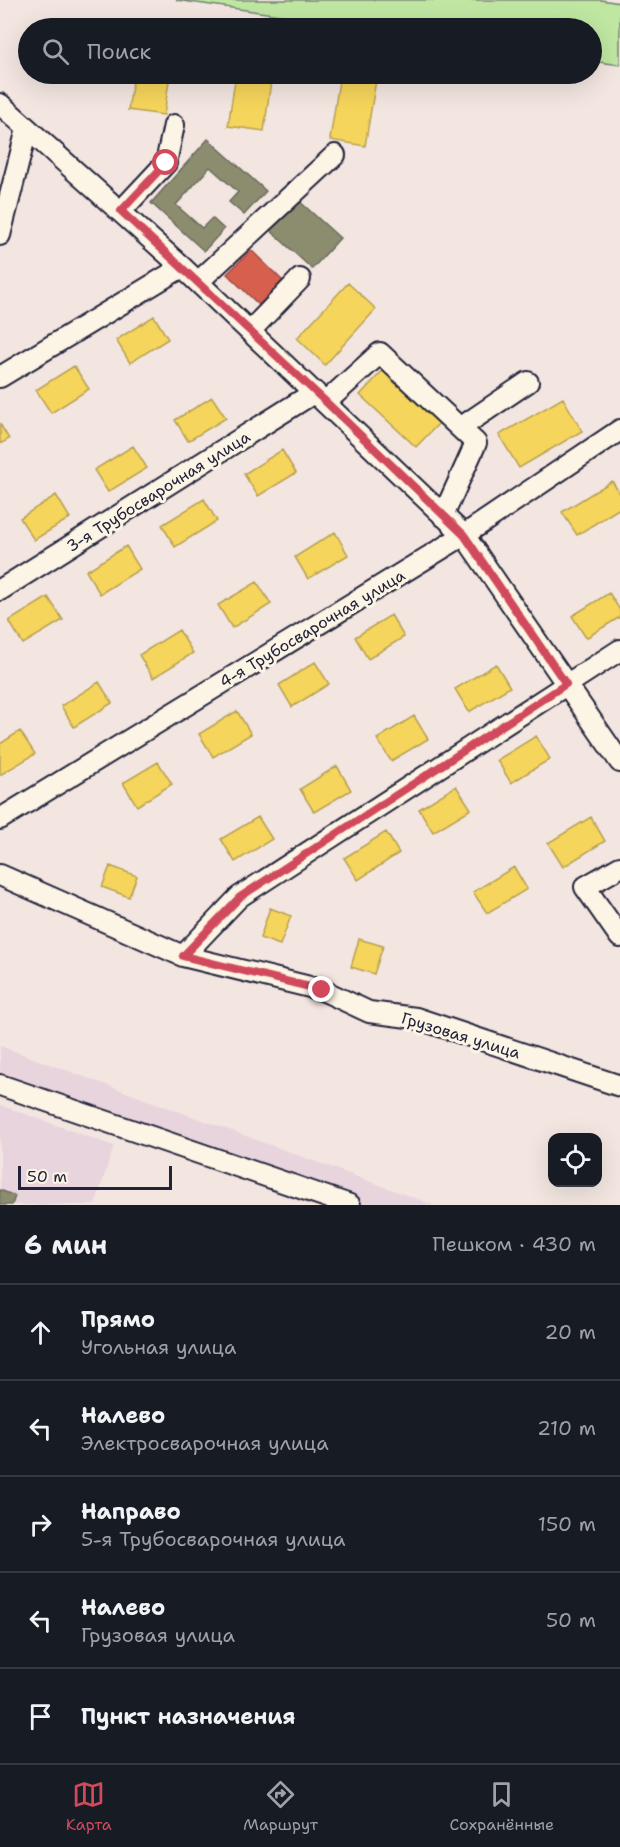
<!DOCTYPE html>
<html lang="ru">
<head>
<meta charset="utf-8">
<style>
  body { margin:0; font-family:"Shantell Sans",sans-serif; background:#20242c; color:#f1f3f6 }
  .controls { position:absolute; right:18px; bottom:18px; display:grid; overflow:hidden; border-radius:12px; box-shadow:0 6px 24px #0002 }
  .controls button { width:54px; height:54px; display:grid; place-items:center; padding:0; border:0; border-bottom:2px solid #363941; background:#171b24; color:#f1f3f6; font:30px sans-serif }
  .scale { position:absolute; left:18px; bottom:15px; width:154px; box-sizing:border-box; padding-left:6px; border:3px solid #22223b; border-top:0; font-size:16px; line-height:21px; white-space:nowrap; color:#22223b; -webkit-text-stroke:4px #fcf5e5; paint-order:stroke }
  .stop { position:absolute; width:18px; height:18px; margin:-14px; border:4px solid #d1495b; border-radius:50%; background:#fff }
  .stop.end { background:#d1495b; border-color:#fff; box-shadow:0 2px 6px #0008 }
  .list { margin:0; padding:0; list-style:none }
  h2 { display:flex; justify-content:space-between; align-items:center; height:78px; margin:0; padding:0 24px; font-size:26px }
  h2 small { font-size:20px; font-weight:400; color:#9ea1a6 }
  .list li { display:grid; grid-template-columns:39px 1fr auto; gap:18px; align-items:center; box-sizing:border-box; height:96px; padding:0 24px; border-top:2px solid #363941 }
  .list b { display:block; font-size:22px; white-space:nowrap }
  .list p { margin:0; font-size:20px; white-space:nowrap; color:#9ea1a6 }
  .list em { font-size:20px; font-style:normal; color:#9ea1a6 }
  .icon { flex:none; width:33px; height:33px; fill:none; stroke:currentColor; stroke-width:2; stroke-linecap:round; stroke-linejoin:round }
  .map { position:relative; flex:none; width:620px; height:1205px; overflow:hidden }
  .search { position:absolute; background:#171b24; box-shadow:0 6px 24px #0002; left:18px; right:18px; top:18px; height:66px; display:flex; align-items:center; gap:15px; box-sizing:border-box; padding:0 21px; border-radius:33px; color:#9ea1a6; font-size:22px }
  .sheet { height:558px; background:#171b24 }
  nav { display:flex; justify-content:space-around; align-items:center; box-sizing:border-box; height:84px; border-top:2px solid #363941; background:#171b24; font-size:16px; color:#9ea1a6 }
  nav a { display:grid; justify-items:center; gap:3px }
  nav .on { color:#d1495b }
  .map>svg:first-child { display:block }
  .built { fill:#e8d4dd }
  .green { fill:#bfe7a2; stroke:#70846e; stroke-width:1.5 }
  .homes { fill:#f6d55c; stroke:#b69f52; stroke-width:1.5 }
  .shops { fill:#d6604d; stroke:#a04d48; stroke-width:1.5 }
  .industry { fill:#8c8c6e; stroke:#6c6c5f; stroke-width:1.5 }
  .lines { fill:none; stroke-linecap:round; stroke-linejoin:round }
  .minor-casing { stroke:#22223b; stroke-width:24 }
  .minor { stroke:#fcf5e5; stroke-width:20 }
  .route { stroke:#d1495b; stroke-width:8 }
  .labels { text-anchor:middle; stroke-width:6; stroke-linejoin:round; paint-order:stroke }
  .street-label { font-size:16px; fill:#22223b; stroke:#fcf5e5 }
</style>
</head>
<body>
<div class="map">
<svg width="620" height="1205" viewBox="0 0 620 1205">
  <rect width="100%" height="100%" fill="#f3e6e1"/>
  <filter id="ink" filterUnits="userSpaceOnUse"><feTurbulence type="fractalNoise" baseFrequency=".0167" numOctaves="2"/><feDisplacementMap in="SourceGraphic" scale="12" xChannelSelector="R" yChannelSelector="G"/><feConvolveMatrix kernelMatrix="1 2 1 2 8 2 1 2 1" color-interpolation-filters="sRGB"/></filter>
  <g filter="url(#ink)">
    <path class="built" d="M0,1046l434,159h-124l-310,-114z
      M0,1105l114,41 -19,59h-95z"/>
    <path class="green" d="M176,0h425l19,3v62l-28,-4v-33h-222z"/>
    <path class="homes" d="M134,74h36l-6,41 -36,-5z
      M236,74h36l-8,57 -36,-5z
      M340,74h37l-12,72 -35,-6z
      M348,283l28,26 -51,56 -28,-27z
      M154,316l14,23 -38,24 -14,-23z
      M74,366l15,23 -38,24 -15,-23z
      M386,367l56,53 -26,27 -56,-52z
      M212,397l14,21 -38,23 -13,-21z
      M563,398l19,33 -63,37 -20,-33z
      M0,424l9,15 -9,5z
      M133,446l14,22 -39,24 -14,-22z
      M282,450l14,23 -38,23 -14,-22z
      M612,481l8,13v14l-43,27 -15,-23z
      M56,495l14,23 -36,22 -14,-22z
      M204,499l13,22 -42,26 -13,-22z
      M335,532l13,23 -40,24 -13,-22z
      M126,546l14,23 -40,25 -14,-23z
      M257,582l14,22 -39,24 -14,-23z
      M609,593l11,17v7l-34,21 -14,-22z
      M48,597l15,23 -40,24 -14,-23z
      M391,615l13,22 -36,22 -13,-22z
      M179,630l14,23 -40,25 -14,-23z
      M315,662l14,22 -37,23 -13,-22z
      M496,664l14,23 -41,25 -14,-23z
      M99,682l13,21 -38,24 -13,-21z
      M237,711l14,23 -38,23 -14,-23z
      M414,716l14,23 -37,22 -14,-22z
      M20,731l15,23 -35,21v-31z
      M536,736l14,23 -39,24 -14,-23z
      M158,762l14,22 -35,22 -14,-23z
      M337,766l14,24 -37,22 -14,-23z
      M456,786l15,23 -38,23 -14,-23z
      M258,817l14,22 -37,23 -14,-23z
      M591,817l14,24 -42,26 -15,-24z
      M386,832l13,21 -41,27 -14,-22z
      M110,866l27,10 -8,21 -27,-10z
      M514,867l13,22 -40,24 -14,-21z
      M270,908l21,8 -11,29 -20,-7z
      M359,939l24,7 -9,28 -23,-7z"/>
    <path class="shops" d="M251,250l33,32 -24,24 -33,-32z"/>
    <path class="industry" d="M208,139l58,52 -22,24 -15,-13 9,-10 -28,-25 -34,38 26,23 10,-10 12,11 -20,22 -53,-48z
      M297,199l43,39 -28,31 -43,-40z
      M0,1190l15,6 -3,9h-12z"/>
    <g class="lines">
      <g class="minor-casing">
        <path id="minor" d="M0,104l182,163 282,268 156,227
          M121,211l45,-48 8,-38
          M0,235l27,-106
          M198,282l137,-127
          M250,331l50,-52
          M0,377l182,-110
          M326,402l54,-49 96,90 -33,73
          M460,428l68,-46
          M0,590l315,-198
          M0,819l464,-284 156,-105
          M620,867l-35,20 35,50
          M0,875l183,81 139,34 47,22 47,6 204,68
          M183,956l56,-59 381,-247
          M0,1085l350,120"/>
      </g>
      <use href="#minor" class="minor"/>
    </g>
  </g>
  <g class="lines" filter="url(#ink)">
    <path class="route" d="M166,163l-45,48 205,191 138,133 102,149 -326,213 -57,59 139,34"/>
  </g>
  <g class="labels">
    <g class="street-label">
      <text transform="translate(158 491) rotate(-32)" y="6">3-я Трубосварочная улица</text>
      <text transform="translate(312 628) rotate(-31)" y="6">4-я Трубосварочная улица</text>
      <text transform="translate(461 1035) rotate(17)" y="6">Грузовая улица</text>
    </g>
  </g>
</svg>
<div class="controls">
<button><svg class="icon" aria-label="locate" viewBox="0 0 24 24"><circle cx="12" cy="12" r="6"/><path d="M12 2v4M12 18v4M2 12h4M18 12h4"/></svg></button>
</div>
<div class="scale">50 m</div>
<div class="stop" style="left:166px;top:163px"></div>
<div class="stop end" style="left:322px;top:990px"></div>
<div class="search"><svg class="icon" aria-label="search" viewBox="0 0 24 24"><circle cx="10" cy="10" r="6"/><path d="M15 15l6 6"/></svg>Поиск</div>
</div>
<section class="sheet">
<h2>6 мин<small>Пешком · 430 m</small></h2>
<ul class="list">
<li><svg class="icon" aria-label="ahead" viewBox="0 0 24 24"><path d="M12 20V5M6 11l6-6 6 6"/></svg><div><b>Прямо</b><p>Угольная улица</p></div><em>20 m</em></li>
<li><svg class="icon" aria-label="left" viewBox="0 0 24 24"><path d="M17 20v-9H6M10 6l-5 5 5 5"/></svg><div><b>Налево</b><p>Электросварочная улица</p></div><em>210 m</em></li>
<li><svg class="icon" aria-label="right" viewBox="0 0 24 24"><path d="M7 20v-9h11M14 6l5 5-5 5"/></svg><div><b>Направо</b><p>5-я Трубосварочная улица</p></div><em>150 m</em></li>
<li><svg class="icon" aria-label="left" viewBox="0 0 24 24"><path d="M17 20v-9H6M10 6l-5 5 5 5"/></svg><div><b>Налево</b><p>Грузовая улица</p></div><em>50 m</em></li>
<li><svg class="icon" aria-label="arrive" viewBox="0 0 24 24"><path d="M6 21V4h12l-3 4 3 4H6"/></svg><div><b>Пункт назначения</b></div></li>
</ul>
</section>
<nav>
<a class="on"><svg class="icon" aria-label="map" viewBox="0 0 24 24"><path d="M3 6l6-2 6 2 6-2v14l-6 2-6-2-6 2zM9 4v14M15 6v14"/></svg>Карта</a>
<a><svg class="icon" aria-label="directions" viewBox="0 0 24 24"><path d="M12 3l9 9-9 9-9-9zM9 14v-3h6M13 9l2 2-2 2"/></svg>Маршрут</a>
<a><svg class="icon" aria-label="saved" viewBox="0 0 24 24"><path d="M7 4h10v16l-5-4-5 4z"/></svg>Сохранённые</a>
</nav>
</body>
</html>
